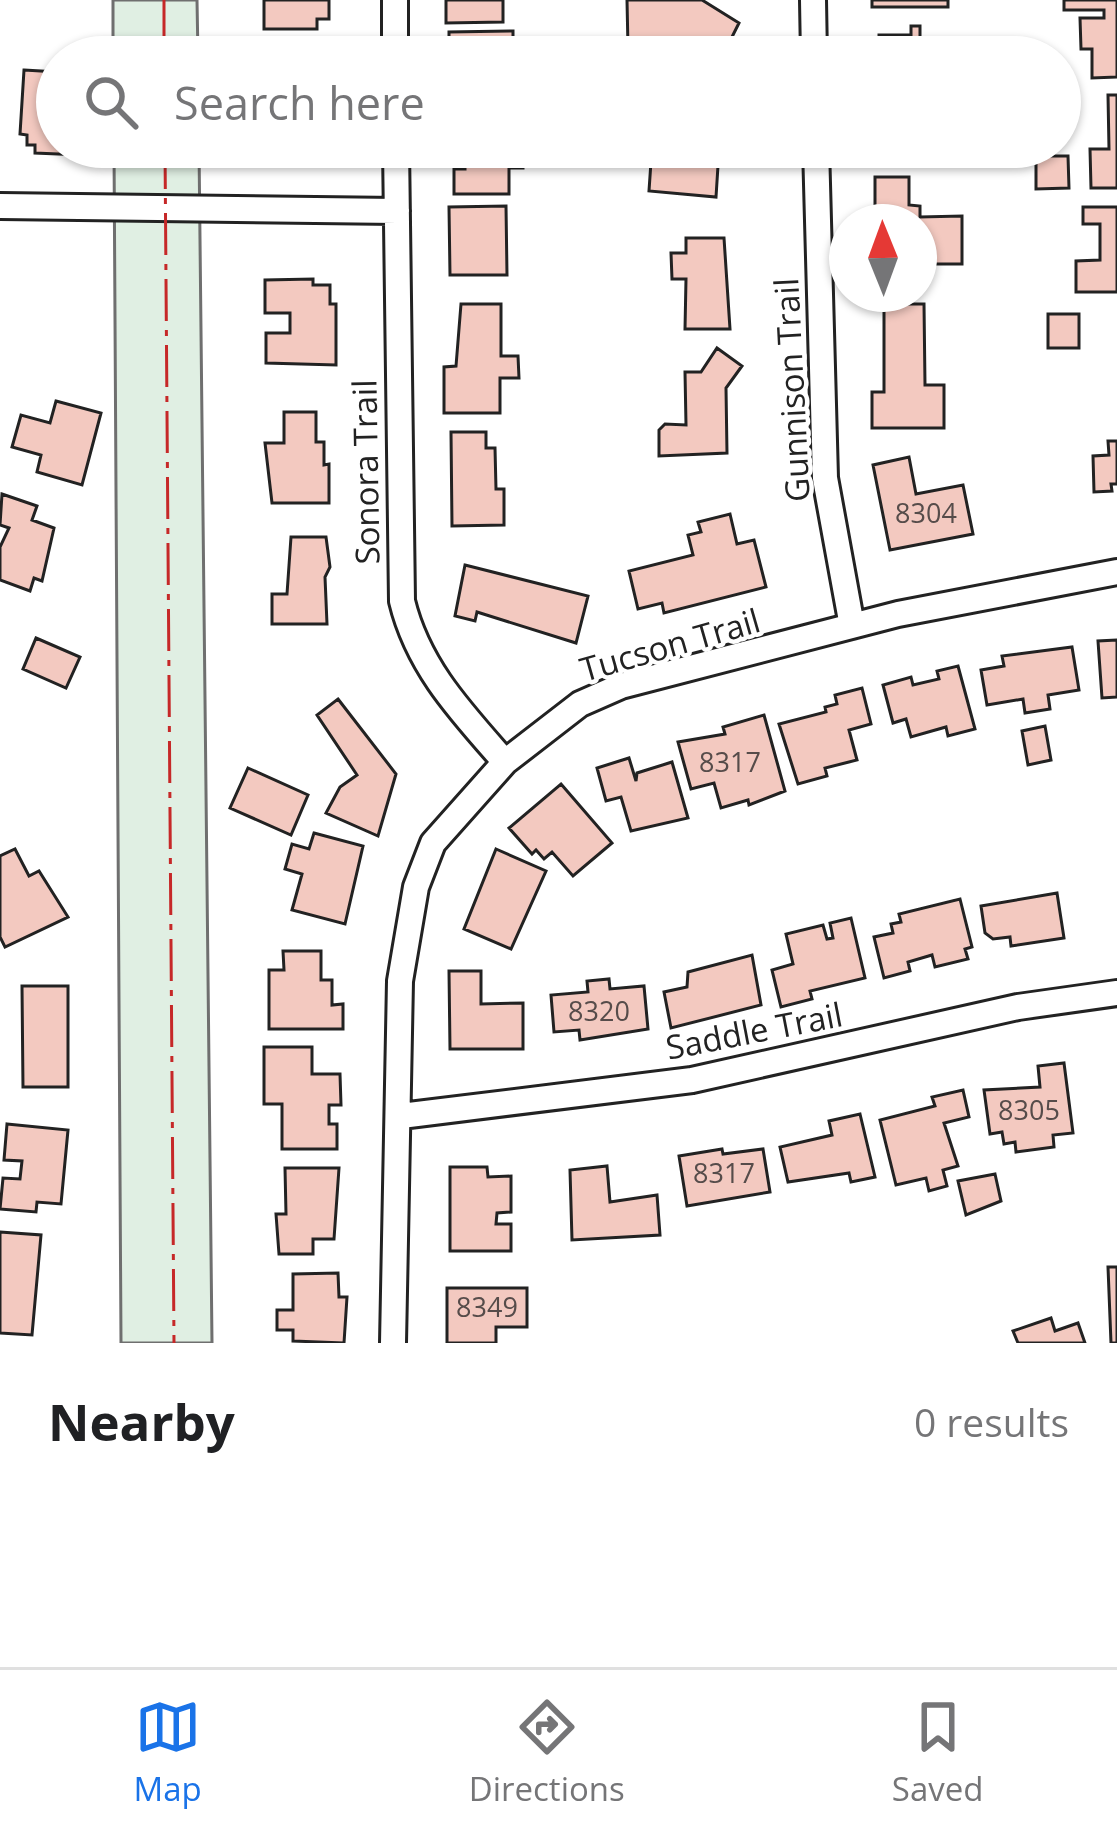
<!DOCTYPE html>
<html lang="en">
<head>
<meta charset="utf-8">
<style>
  body { margin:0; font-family:"Open Sans",sans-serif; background:#f2f2f2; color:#202124 }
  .compass { position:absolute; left:829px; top:204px; width:108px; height:108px; border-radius:50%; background:#fff; box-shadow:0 3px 9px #0004; rotate:359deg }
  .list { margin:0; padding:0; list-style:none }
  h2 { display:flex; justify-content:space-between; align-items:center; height:156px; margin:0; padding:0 48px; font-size:51px }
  h2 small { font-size:39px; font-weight:400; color:#757577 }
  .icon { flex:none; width:66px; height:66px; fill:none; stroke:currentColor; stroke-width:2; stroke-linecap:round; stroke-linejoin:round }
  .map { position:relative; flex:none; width:1117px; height:1343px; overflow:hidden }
  .search { position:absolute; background:#fff; box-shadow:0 3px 9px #0004; left:36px; right:36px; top:36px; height:132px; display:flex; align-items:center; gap:30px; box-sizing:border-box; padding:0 42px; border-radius:66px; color:#757577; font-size:45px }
  .sheet { height:324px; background:#fff }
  nav { display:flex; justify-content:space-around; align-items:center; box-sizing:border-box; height:168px; border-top:3px solid #e0e0e0; background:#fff; font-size:33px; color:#757577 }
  nav a { display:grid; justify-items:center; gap:6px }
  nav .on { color:#1a73e8 }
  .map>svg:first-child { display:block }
  .green { fill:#e0efe3; stroke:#6f6f6f; stroke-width:3 }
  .building { fill:#f3c9c0; stroke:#222; stroke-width:3 }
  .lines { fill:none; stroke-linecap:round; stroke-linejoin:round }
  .minor-casing { stroke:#222; stroke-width:30 }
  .minor { stroke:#fff; stroke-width:24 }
  .power { stroke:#c62828; stroke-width:3; stroke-dasharray:42 9 6 9; stroke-linecap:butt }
  .labels { text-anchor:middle; stroke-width:9; stroke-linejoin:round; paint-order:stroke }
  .number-label { font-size:27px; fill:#564c4a }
  .street-label { font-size:33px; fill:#222; stroke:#fff }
</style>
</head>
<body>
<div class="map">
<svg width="1117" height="1343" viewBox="0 0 1117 1343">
  <rect width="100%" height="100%" fill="#fff"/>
  <path class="green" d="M113,0h84l1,57h-85z
    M114,147h85l13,1196h-91z"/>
  <path class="building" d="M264,0h65v19h-12v10h-53z
    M446,0h57v22l-57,1z
    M627,0h75l37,23 -17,34 -20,-10 -74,1z
    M872,0h76v7h-76z
    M1064,0h53v77l-25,1v-29h-11l-1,-31h24v-8h-40z
    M911,26h9v31h-41v-22h32z
    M513,31v23l-64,3v-25z
    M24,70l33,2v75h24v8l-46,-2v-8h-8v-10l-7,-1z
    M1108,95h9v93h-26l-1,-39h19z
    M442,147l81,2v19h-14v26h-55v-25h11v-18h-23z
    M652,147h84l-17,3 -3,47 -67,-6z
    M1036,156h32l1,32 -33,1z
    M875,177h34v28l11,1v11l42,-1v48h-43v-42h-44z
    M506,206l1,69h-57l-1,-68z
    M1083,207h34v85h-41v-31l24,-1v-36h-17z
    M686,238h38l6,91h-45l1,-50h-14l-1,-26h15z
    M313,279v6h17v19h6v61l-70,-2v-30h24v-20h-25v-33z
    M461,304h40v52h17l1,22h-19v35h-56v-46l12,-1z
    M884,304h40l1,81h19v43h-72v-36h12z
    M1048,314h31v34h-31z
    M717,348l25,18 -16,22 1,65 -68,3v-26l6,-6 21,1 -1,-53h16z
    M56,401l45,12 -19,72 -45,-13 4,-17 -29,-8 9,-32 29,8z
    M284,412h32v30h8v23l5,-1v39h-57l-7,-60h19z
    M451,432h35v16h9l1,41h8v36l-52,1z
    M1108,441h9v43h-6l1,7 -18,1 -1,-36 16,-1z
    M909,457l7,37 47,-9 10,49 -83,16 -17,-85z
    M2,494l35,12 -5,14 22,8 -12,53 -8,-3 -4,13 -30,-11v-33l9,-19 -9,-3z
    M730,514l7,30 17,-4 12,47 -102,26 -2,-10 -24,6 -9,-38 64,-16 -5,-20 13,-3 -3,-10z
    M291,537h35l4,30 -5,10 2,47h-55v-30h15z
    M465,565l123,31 -12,47 -99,-31 -2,9 -20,-5z
    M36,638l44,19 -14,31 -43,-19z
    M1117,640v57l-15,1 -4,-57z
    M1072,647l7,43 -31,5 2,14 -25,4 -2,-14 -36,6 -6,-35 23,-4 -2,-10z
    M958,666l17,63 -27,7 -2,-9 -35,10 -5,-18 -13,4 -10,-38 28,-8 2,8 26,-6 -2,-8z
    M862,688l9,36 -22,6 8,30 -32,8 2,8 -29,8 -19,-60 47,-12 -1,-5 12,-3 -2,-9z
    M338,699l58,75 -18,62 -52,-23 14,-26 17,-12 -40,-60z
    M764,715l21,76 -36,14 -1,-5 -27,8 -7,-25 -23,6 -13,-47 47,-8 -2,-7z
    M1045,726l6,34 -23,5 -6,-34z
    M629,758l7,23 1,-8 35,-11 16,56 -57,13 -10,-34 -15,4 -9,-33z
    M248,768l60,27 -17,40 -61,-27z
    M561,784l51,59 -39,33 -21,-24 -8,7 -8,-9 -4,4 -23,-26z
    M314,833l49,13 -18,78 -53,-14 10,-36 -17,-5 7,-25 17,5z
    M15,849l14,27 10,-5 29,46 -63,30 -5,-10v-81z
    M496,849l50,22 -35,78 -47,-20z
    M1057,893l7,45 -53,8 -1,-9 -17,2 -8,-6 -4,-27z
    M960,899l12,48 -7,2 3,10 -33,8 -3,-12 -24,7 2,9 -26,7 -10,-41 19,-4 -2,-9 10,-2 -2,-8z
    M851,918l14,60 -55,13 2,8 -31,8 -9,-37 21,-6 -7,-30 37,-9 4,14 6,-1 -3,-15z
    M283,951h38v29h11v25l11,-1v25h-74v-59h15z
    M752,955l9,50 -90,23 -7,-36 23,-5 1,-15z
    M449,971h32v33l42,-1v46h-73z
    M609,979l1,10 34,-3 4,43 -68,11 -1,-10 -25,2 -3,-37 37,-3 -1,-11z
    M22,986h46v101h-45z
    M264,1047h48v27h28l1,31h-12v19h8v25h-55v-45h-18z
    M1064,1063l9,70 -20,2 1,12 -38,5 -1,-10 -11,2 -2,-12 -12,2 -6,-44 56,-3 -2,-21z
    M963,1090l6,27 -25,6 14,43 -15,4 4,16 -18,5 -3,-13 -30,7 -16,-65 55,-14 -3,-9z
    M860,1114l15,63 -24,5 -2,-9 -61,9 -8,-35 52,-12 -3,-14z
    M7,1124l61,6 -7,74 -24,-2 -1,10 -36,-3 3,-31 17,1 2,-18 -18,-1z
    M722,1149l1,5 40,-5 7,43 -83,14 -8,-50z
    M607,1166l3,36 47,-7 3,40 -88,5 -2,-70z
    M450,1167h37l1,10 23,-1v36l-14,1 -1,11h15v27h-61z
    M285,1168h54l-5,71h-21v15h-34l-3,-40h10z
    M995,1174l6,27 -35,14 -8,-34z
    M0,1232l41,3 -9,100 -32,-2z
    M1108,1267h9v76h-6z
    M338,1273l1,24h8l-3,46 -51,-2v-11h-16v-20h16v-36z
    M447,1288h80v39h-31v16h-49z
    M1051,1318l4,13 23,-8 7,20h-67l-5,-12z"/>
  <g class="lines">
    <g class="minor-casing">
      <path id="minor" d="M395,0v57
        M813,0l1,57
        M396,147l6,454c16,66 59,111 103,161
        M816,147l9,331 27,148
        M0,206l397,5
        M401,1116l291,-36 326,-73 99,-14
        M393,1343l7,-362 16,-94 17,-44 72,-81 75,-58 41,-18 277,-72 219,-42"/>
    </g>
    <use href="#minor" class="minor"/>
    <path class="power" d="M164,0v57
      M165,147l9,1196"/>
  </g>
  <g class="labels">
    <g class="number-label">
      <text x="926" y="523">8304</text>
      <text x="730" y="772">8317</text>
      <text x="599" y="1021">8320</text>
      <text x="1029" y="1120">8305</text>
      <text x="724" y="1183">8317</text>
      <text x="487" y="1317">8349</text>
    </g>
    <g class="street-label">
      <text transform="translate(792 390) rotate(-93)" y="12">Gunnison Trail</text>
      <text transform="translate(366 472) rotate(-91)" y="12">Sonora Trail</text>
      <text transform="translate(670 645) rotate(-16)" y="12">Tucson Trail</text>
      <text transform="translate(754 1031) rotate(-11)" y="12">Saddle Trail</text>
    </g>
  </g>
</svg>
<svg class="compass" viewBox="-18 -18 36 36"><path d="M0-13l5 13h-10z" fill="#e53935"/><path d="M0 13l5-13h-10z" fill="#757577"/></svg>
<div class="search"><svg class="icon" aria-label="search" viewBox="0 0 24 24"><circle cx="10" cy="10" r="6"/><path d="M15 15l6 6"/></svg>Search here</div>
</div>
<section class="sheet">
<h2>Nearby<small>0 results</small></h2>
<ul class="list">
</ul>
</section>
<nav>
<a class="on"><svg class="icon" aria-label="map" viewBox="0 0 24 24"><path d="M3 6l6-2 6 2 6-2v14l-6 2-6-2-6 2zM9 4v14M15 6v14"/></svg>Map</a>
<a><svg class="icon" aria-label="directions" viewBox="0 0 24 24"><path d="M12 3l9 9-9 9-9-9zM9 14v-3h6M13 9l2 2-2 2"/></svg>Directions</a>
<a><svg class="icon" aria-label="saved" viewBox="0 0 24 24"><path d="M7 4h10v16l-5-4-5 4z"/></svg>Saved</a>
</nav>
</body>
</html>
